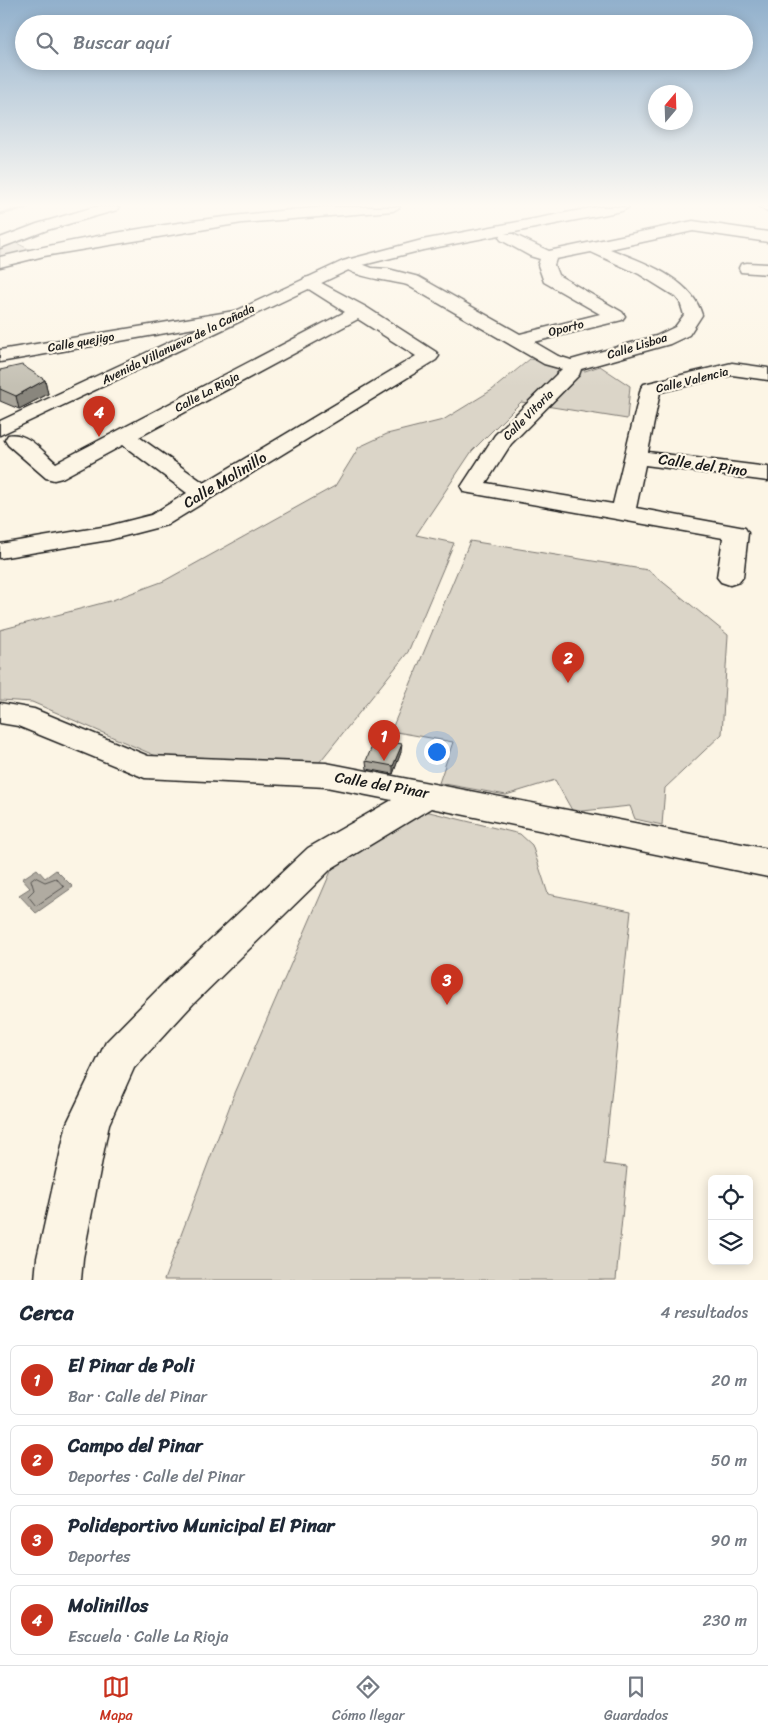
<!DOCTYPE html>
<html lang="es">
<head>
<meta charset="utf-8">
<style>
  body { margin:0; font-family:Sriracha,sans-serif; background:#f2f2f3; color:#1f2937 }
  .controls { position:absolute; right:15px; bottom:15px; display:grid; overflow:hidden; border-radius:8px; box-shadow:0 2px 12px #0003 }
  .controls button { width:45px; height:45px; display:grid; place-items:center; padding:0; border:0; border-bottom:1px solid #e0e1e3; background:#fff; color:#1f2937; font:25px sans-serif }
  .compass { position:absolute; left:648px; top:85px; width:45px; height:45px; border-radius:50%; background:#fff; box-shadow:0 2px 12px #0003; rotate:19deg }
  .you { position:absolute; left:436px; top:751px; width:18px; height:18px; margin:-12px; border:4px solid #fff; border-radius:50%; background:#1a73e8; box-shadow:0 0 0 8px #1a73e833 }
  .badge { display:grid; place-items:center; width:32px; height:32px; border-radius:50%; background:#c8321e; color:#fff; font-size:16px; font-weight:700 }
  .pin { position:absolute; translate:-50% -41px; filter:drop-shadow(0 1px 2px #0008) }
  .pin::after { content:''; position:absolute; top:26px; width:18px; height:15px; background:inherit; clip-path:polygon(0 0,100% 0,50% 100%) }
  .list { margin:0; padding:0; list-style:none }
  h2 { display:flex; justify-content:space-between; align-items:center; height:65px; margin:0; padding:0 20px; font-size:21px }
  h2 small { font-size:16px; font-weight:400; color:#747a83 }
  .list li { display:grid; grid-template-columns:32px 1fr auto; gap:15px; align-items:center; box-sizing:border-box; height:70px; margin:0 10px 10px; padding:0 10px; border:1px solid #e0e1e3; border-radius:8px }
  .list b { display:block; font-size:19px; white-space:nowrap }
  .list p { margin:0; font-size:16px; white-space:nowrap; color:#747a83 }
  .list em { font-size:16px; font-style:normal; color:#747a83 }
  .icon { flex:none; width:28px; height:28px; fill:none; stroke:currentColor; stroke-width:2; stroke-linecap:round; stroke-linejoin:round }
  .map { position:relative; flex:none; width:768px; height:1280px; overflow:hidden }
  .search { position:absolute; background:#fff; box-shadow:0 2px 12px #0003; left:15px; right:15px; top:15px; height:55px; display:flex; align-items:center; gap:12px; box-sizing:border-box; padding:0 18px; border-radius:28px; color:#747a83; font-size:19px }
  .sheet { height:385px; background:#fff }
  nav { display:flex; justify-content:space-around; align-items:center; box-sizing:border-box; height:70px; border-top:1px solid #e0e1e3; background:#fff; font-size:14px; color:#747a83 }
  nav a { display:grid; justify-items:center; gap:2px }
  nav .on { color:#c8321e }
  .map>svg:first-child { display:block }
  .green { fill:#dbd5c8; stroke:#7c7872 }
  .water { fill:#b0aba1; stroke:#75726c }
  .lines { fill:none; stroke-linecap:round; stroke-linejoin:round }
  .shore { stroke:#575551; stroke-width:1 }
  .stream { stroke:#75726c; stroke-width:3 }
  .minor-casing { stroke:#1c1c1c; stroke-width:3 }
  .major-casing { stroke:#1c1c1c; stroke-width:3 }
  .minor { fill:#fcf5e5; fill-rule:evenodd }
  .major { fill:#fcf5e5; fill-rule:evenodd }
  .wall { fill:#a9a59a; stroke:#1c1c1c }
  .shaded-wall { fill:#89867d; stroke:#1c1c1c }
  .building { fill:#c4c0b3; stroke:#1c1c1c }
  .labels { text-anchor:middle; stroke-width:4.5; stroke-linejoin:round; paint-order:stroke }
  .far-street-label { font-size:12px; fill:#1c1c1c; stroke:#fcf5e5 }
  .street-label { font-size:15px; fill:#1c1c1c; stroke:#fcf5e5 }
</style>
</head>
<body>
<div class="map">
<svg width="768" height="1280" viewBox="0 0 768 1280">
  <rect width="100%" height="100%" fill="#fcf5e5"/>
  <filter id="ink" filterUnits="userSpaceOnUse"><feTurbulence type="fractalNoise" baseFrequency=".02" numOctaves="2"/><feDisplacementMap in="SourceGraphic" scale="10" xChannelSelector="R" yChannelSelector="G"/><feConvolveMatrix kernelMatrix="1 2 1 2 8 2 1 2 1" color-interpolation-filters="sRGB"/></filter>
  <g filter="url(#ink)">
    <path class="green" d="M12,241l21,10 -33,7v-12z
      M530,359l55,12 15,-5 30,20 -3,33 -106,-17 -49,49 -56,84 38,8 -46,109 -90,112 -162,-8 -124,-54 -32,-2v-70l110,-29 54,-20 171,-95 24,-39 28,-13 56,-14 49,-30z
      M470,541l178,29 80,65 -6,99 -57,54 -3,37 -27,-6 -5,-13 -57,6 -18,-32 -49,15 -67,-12 14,-41 -62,-11z
      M421,810l99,24 12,11 16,49 83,17 -27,253 23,3 -11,113h-452l68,-180 103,-238z"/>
    <path class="water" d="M37,869l8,9 11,-8 17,17 -37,26 -17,-18 11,-7 -8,-9z"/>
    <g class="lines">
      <path class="shore" d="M35,877l10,5 11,-4 8,9 -28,19 -8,-10 6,-6 -3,-10z"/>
      <path class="stream" d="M0,214l28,-7"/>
      <g class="minor-casing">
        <path id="minor" d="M94,207h25l-2,3 -70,20 -47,18v-10l37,-14z
          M327,207h73l-7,4 -151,12 -198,33 -44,11v-10c107,-26 217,-42 327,-50z
          M693,221l75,11v10l-75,-11 -83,18c32,13 82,29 92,66l-13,20 -19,9 -89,25 -2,6 -68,69 -25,39 127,21 28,-116 3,-4 88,-21 36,5v12l-36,-5 -72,17 -12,60 120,15v14l-123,-16 -9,43 109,20 3,5 -5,44 -4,5 -9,3 -9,-3 -4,-5 6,-39 -259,-46 -3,-5 34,-52 67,-66 -18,-5 -137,-79c-17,-5 -56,-7 -66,-21l8,-5 23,9 16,1 31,8 101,57 80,-20 -56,-32 -6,-17 2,-6 -10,-3 -29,-16 -2,-3 2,-3h12l36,17zM591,252l48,22 37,23 4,5 4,13 -9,12 -19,9 -85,24 -13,-4 -24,-14 88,-22 3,-4 -3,-4 -64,-37 -4,-10 2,-6z
          M747,263l21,1v10l-27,-2 -2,-4 2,-4z
          M310,277l56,30 70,45 3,4 -3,4 -269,165 -58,15 -109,18v-14l108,-18 43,-11 36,-22 -64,-48 -61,33 -8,2 -8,-2 -38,-33 -3,-5 3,-5c19,-4 35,17 48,28l289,-151 -41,-26 -2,-4 2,-4zM358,319l58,37 -212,127 -65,-46z
          M240,310l6,1 3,4 -3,4 -246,43v-12z
          M0,703l34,6 114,47 178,7 442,86v28l-337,-69 -99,60 -139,136 -59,64 -25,56 -26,134 -2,22h-46l2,-22 30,-135 39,-81 61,-62 141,-132 84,-48 -66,-13 -181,-9 -127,-52 -18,-3z"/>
      </g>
      <g class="major-casing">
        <path id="major" d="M597,207h32l-7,4 -199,39 -68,17 -355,168v-14l343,-160 79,-21z
          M759,207h9v5z"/>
      </g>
      <use href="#minor" class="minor"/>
      <use href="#major" class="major"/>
    </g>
    <path class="wall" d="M0,370l45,10 3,14 -29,15 -19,-8z
      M401,752l-8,22 -26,-5 -1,-8z"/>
    <path class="shaded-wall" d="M45,380l3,14 -29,15 -3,-13z
      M402,744l-1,8 -8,22v-8z"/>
    <path class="building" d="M22,365l23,15 -29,16 -16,-7v-19z
      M375,739l27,5 -9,22 -27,-5z"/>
  </g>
  <linearGradient id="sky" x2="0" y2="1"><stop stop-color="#91b0cc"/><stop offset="0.53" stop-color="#fefaf3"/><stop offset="1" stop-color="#fefaf3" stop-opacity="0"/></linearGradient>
  <rect width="768" height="387" fill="url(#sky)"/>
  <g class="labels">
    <g class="far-street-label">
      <text transform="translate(566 328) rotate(-14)" y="4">Oporto</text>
      <text transform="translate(81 342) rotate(-10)" y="4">Calle quejigo</text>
      <text transform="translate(178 344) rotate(-26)" y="4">Avenida Villanueva de la Cañada</text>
      <text transform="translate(637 346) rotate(-17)" y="4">Calle Lisboa</text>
      <text transform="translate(692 380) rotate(-14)" y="4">Calle Valencia</text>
      <text transform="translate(207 392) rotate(-28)" y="4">Calle La Rioja</text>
      <text transform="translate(528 415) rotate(-45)" y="4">Calle Vitoria</text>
    </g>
    <g class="street-label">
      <text transform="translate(703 465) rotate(8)" y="5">Calle del Pino</text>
      <text transform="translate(225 480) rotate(-31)" y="5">Calle Molinillo</text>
      <text transform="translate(382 785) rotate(10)" y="5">Calle del Pinar</text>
    </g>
  </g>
</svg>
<div class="controls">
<button><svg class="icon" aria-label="locate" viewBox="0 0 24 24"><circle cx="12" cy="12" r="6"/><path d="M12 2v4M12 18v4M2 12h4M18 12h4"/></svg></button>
<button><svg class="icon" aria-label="layers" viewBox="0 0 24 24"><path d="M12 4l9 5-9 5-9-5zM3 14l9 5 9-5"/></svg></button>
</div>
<svg class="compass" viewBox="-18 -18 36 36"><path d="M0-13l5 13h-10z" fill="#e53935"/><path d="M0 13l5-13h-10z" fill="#747a83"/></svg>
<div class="you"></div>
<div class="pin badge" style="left:384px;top:761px">1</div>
<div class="pin badge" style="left:568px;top:683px">2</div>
<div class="pin badge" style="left:447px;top:1005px">3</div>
<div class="pin badge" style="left:99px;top:437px">4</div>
<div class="search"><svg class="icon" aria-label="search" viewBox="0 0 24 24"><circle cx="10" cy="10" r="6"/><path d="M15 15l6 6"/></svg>Buscar aquí</div>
</div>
<section class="sheet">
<h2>Cerca<small>4 resultados</small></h2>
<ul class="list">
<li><span class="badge">1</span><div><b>El Pinar de Poli</b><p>Bar · Calle del Pinar</p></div><em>20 m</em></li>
<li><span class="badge">2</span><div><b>Campo del Pinar</b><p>Deportes · Calle del Pinar</p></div><em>50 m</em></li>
<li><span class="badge">3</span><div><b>Polideportivo Municipal El Pinar</b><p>Deportes</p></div><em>90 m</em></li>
<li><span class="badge">4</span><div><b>Molinillos</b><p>Escuela · Calle La Rioja</p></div><em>230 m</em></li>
</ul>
</section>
<nav>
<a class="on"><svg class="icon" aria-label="map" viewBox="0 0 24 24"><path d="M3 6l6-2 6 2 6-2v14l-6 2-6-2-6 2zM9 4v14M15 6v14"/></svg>Mapa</a>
<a><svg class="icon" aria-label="directions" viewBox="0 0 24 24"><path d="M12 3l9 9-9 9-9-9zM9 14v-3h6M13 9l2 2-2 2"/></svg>Cómo llegar</a>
<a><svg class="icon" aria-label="saved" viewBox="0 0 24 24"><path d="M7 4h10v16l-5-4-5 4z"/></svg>Guardados</a>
</nav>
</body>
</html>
